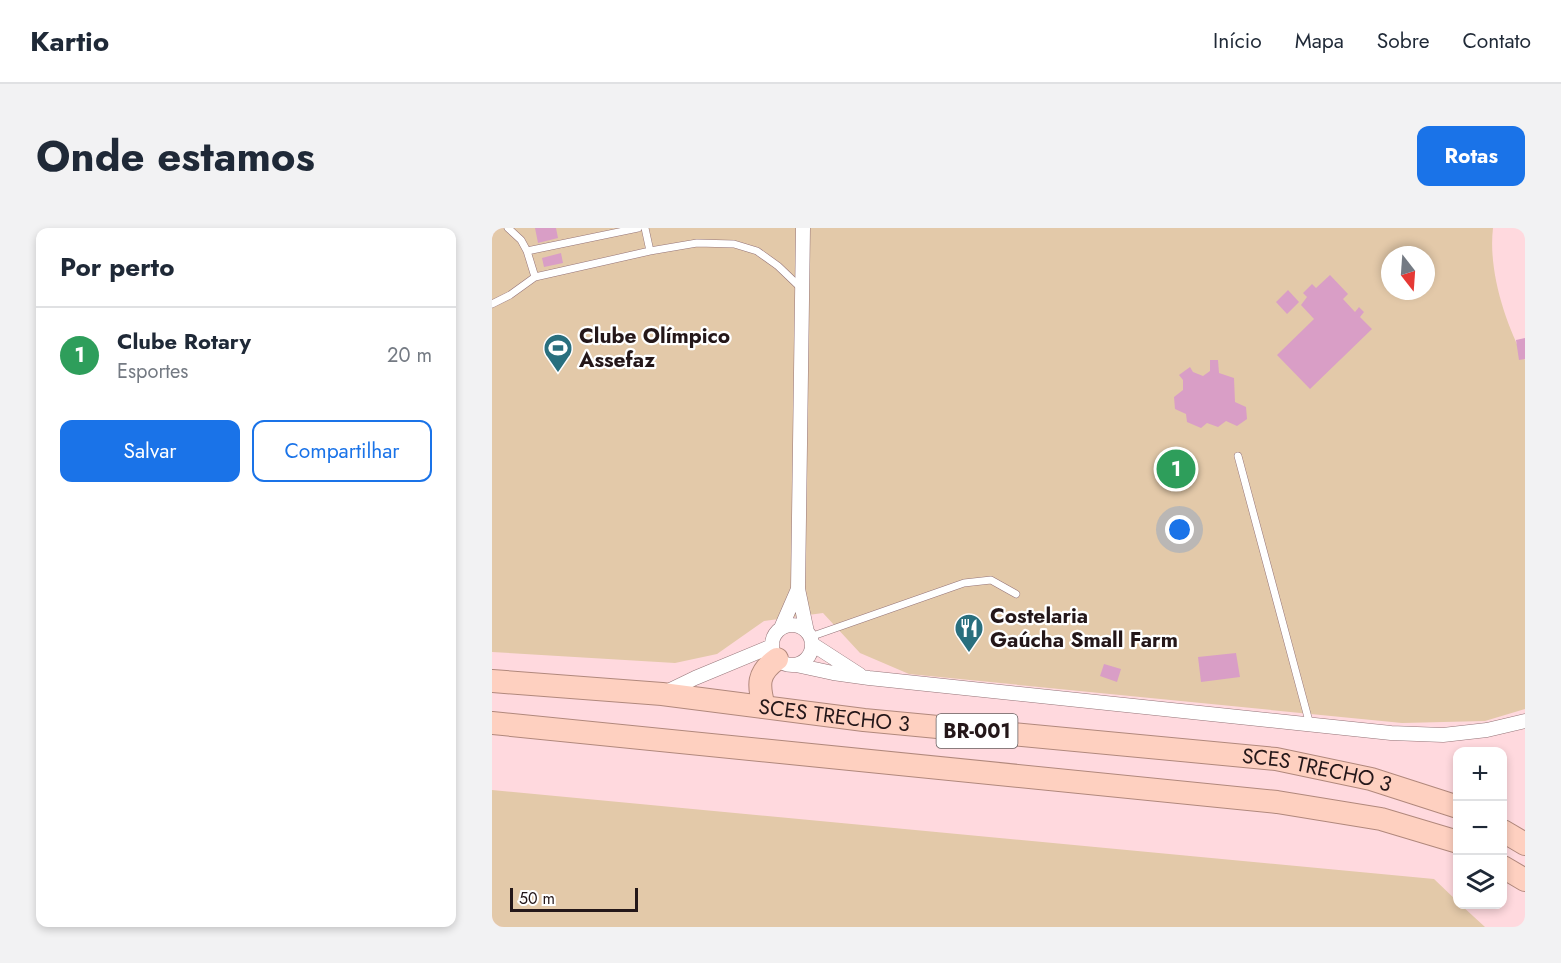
<!DOCTYPE html>
<html lang="pt">
<head>
<meta charset="utf-8">
<style>
  body { margin:0; font-family:Jost,sans-serif; background:#f2f2f3; color:#1f2937 }
  .controls { position:absolute; right:18px; bottom:18px; display:grid; overflow:hidden; border-radius:12px; box-shadow:0 3px 9px #0003 }
  .controls button { width:54px; height:54px; display:grid; place-items:center; padding:0; border:0; border-bottom:2px solid #e0e1e3; background:#fff; color:#1f2937; font:30px sans-serif }
  .compass { position:absolute; left:889px; top:18px; width:54px; height:54px; border-radius:50%; background:#fff; box-shadow:0 3px 9px #0003; rotate:163deg }
  .scale { position:absolute; left:18px; bottom:15px; width:128px; box-sizing:border-box; padding-left:6px; border:3px solid #241719; border-top:0; font-size:16px; line-height:21px; white-space:nowrap; color:#241719; -webkit-text-stroke:4px #fff; paint-order:stroke }
  .you { position:absolute; left:688px; top:302px; width:21px; height:21px; margin:-15px; border:4px solid #fff; border-radius:50%; background:#1a73e8; box-shadow:0 0 0 9px #1a73e833 }
  .badge { display:grid; place-items:center; width:39px; height:39px; border-radius:50%; background:#1a73e8; color:#fff; font-size:20px; font-weight:700 }
  .pin { position:absolute; translate:-50% -50%; border:3px solid #fff; box-shadow:0 2px 6px #0006 }
  .list { margin:0; padding:0; list-style:none }
  h2 { display:flex; justify-content:space-between; align-items:center; height:78px; margin:0; padding:0 24px; font-size:26px }
  h2 small { font-size:20px; font-weight:400; color:#747a83 }
  .list li { display:grid; grid-template-columns:39px 1fr auto; gap:18px; align-items:center; box-sizing:border-box; height:96px; padding:0 24px; border-top:2px solid #e0e1e3 }
  .list b { display:block; font-size:22px; white-space:nowrap }
  .list p { margin:0; font-size:20px; white-space:nowrap; color:#747a83 }
  .list em { font-size:20px; font-style:normal; color:#747a83 }
  .actions { display:flex; gap:12px; padding:18px 24px }
  .actions a { flex:1; padding:14px 0; border:2px solid #1a73e8; border-radius:12px; text-align:center; font-size:21px; color:#1a73e8 }
  .actions .main { background:#1a73e8; color:#fff }
  .icon { flex:none; width:33px; height:33px; fill:none; stroke:currentColor; stroke-width:2; stroke-linecap:round; stroke-linejoin:round }
  .map { position:relative; flex:none; width:1033px; height:699px; overflow:hidden; border-radius:12px }
  header { display:flex; align-items:center; gap:36px; box-sizing:border-box; height:84px; padding:0 30px; background:#fff; border-bottom:2px solid #e0e1e3 }
  header strong { font-size:28px }
  nav { display:flex; gap:33px; margin-inline-start:auto; font-size:21px }
  .intro { display:flex; align-items:center; justify-content:space-between; box-sizing:border-box; height:144px; padding:0 36px }
  h1 { margin:0; font-size:42px }
  .button { padding:15px 27px; border-radius:12px; background:#1a73e8; color:#fff; font-size:21px; font-weight:700 }
  main { display:flex; gap:36px; padding:0 36px }
  aside { flex:1; background:#fff; border-radius:12px; box-shadow:0 3px 9px #0003 }
  .map>svg:first-child { display:block }
  .green { fill:#e3c9a9; fill-rule:evenodd }
  .building { fill:#d99ec6 }
  .lines { fill:none; stroke-linecap:round; stroke-linejoin:round }
  .service-casing { stroke:#957478; stroke-width:8 }
  .minor-casing { stroke:#957478; stroke-width:15 }
  .trunk-casing { stroke:#b1887c; stroke-width:24 }
  .service { stroke:#fff; stroke-width:7 }
  .minor { stroke:#fff; stroke-width:14 }
  .trunk { stroke:#fed0c0; stroke-width:22 }
  .labels { text-anchor:middle; stroke-width:4.5; stroke-linejoin:round; paint-order:stroke }
  .shield { fill:#fff; stroke:#665d5e; stroke-width:1.5 }
  .shield-label { font-size:20px; font-weight:bold; fill:#241719 }
  .poi-label { font-size:21px; font-weight:bold; fill:#241719; stroke:#fff; text-anchor:start }
  .street-label { font-size:21px; fill:#241719; stroke:#fff }
</style>
</head>
<body>
<header>
<strong>Kartio</strong>
<nav><a>Início</a><a>Mapa</a><a>Sobre</a><a>Contato</a></nav>
</header>
<div class="intro"><h1>Onde estamos</h1><a class="button">Rotas</a></div>
<main>
<aside>
<h2>Por perto<small></small></h2>
<ul class="list">
<li><span class="badge" style="background:#2e9e5b">1</span><div><b>Clube Rotary</b><p>Esportes</p></div><em>20 m</em></li>
</ul>
<div class="actions"><a class="main">Salvar</a><a>Compartilhar</a></div>
</aside>
<div class="map">
<svg width="1033" height="699" viewBox="0 0 1033 699">
  <rect width="100%" height="100%" fill="#ffd9de"/>
  <path class="green" d="M0,0h1001c-5,42 12,95 32,132v349l-40,12 -83,2 -493,-49 -49,-21 -37,-40 -59,8 -47,33 -42,9 -183,-11zM898,27h36v36h-36z
    M0,562l942,89 23,22 1,3 3,1 24,22h-993z"/>
  <path class="building" d="M43,0h21l2,10 -20,5z
    M69,25l2,10 -19,4 -2,-9z
    M838,47l18,19 -5,5 12,13 4,-5 5,5 -4,5 12,12 -62,60 -33,-34 37,-36 -13,-14 6,-8 -4,-4 9,-9 4,4z
    M796,62l11,12 -12,12 -11,-12z
    M1033,110v21l-6,1 -3,-20z
    M718,132h8l1,13 15,5 1,24 11,5 1,12 -10,7 -11,-5 -8,6 -11,-4 -6,5 -14,-6 -1,-8 -11,-5 -1,-12 9,-7v-10l-4,-5 11,-8 3,5 10,4 7,-5z
    M744,425l4,24 -39,5 -3,-25z
    M612,436l17,5 -4,13 -17,-6z"/>
  <g class="lines">
    <g class="service-casing">
      <path id="service" d="M16,0l13,12 6,11 111,-23
        M153,0l5,23
        M35,23l8,26
        M0,76l18,-9 25,-18 115,-26 47,-8 37,1 23,7 21,15 24,23
        M746,228l72,269
        M318,409l154,-54 27,-3 25,14"/>
    </g>
    <g class="minor-casing">
      <path id="minor" d="M311,0l-5,361 9,43
        M280 417a20 20 0 1 1 40 0a20 20 0 1 1-40 0Z
        M289,400l17,-39
        M320,416l48,31
        M304,437l37,8 36,5 522,55 52,2 44,-5 38,-9
        M172,465l31,-15 77,-32"/>
    </g>
    <g class="trunk-casing">
      <g id="trunk">
        <path id="s1" d="M0,453l170,13 202,26 412,39 95,20 87,28"/>
        <path d="M272,479c-6,-22 -7,-34 13,-48"/>
        <path d="M0,495l785,79 104,17 77,23"/>
        <path d="M1011,603l22,13"/>
        <path d="M1011,639l22,13"/>
      </g>
    </g>
    <use href="#service" class="service"/>
    <use href="#minor" class="minor"/>
    <use href="#trunk" class="trunk"/>
  </g>
  <defs>
    <g id="stadium-pin" transform="scale(1.5)"><path d="M0 17L-7.5 6A9.5 9.5 0 1 1 7.5 6Z" fill="#296f7e" stroke="#fff"/><path d="M0-5a6.5 5 0 1 0 0 10a6.5 5 0 1 0 0-10ZM-3.5-1.8h7v3.6h-7Z" fill="#fff"/></g>
    <g id="restaurant-pin" transform="scale(1.5)"><path d="M0 17L-7.5 6A9.5 9.5 0 1 1 7.5 6Z" fill="#296f7e" stroke="#fff"/><path d="M-5-6h1v4h1v-4h1v4h1v-4h1v5L-1.5 .5V6h-2V.5L-5-1ZM5-6V6H3V1.5H1.5Q1.5-4 5-6Z" fill="#fff"/></g>
  </defs>
  <g fill-rule="evenodd">
    <use href="#stadium-pin" x="66" y="120"/>
    <use href="#restaurant-pin" x="477" y="400"/>
  </g>
  <g class="labels">
    <rect class="shield" x="444.5" y="486" width="81" height="34" rx="4.5"/>
    <g class="shield-label">
      <text x="485" y="510">BR-001</text>
    </g>
    <g class="poi-label">
      <text x="87" y="115">Clube Olímpico<tspan x="87" dy="24">Assefaz</tspan></text>
      <text x="498" y="395">Costelaria<tspan x="498" dy="24">Gaúcha Small Farm</tspan></text>
    </g>
    <g class="street-label">
      <text dy="7" stroke="none"><textPath href="#s1" startOffset="344">SCES TRECHO 3</textPath></text>
      <text dy="7" stroke="none"><textPath href="#s1" startOffset="830">SCES TRECHO 3</textPath></text>
    </g>
  </g>
</svg>
<div class="controls">
<button>+</button>
<button>−</button>
<button><svg class="icon" aria-label="layers" viewBox="0 0 24 24"><path d="M12 4l9 5-9 5-9-5zM3 14l9 5 9-5"/></svg></button>
</div>
<svg class="compass" viewBox="-18 -18 36 36"><path d="M0-13l5 13h-10z" fill="#e53935"/><path d="M0 13l5-13h-10z" fill="#747a83"/></svg>
<div class="scale">50 m</div>
<div class="you"></div>
<div class="pin badge" style="left:684px;top:241px;background:#2e9e5b">1</div>
</div>
</main>
</body>
</html>
